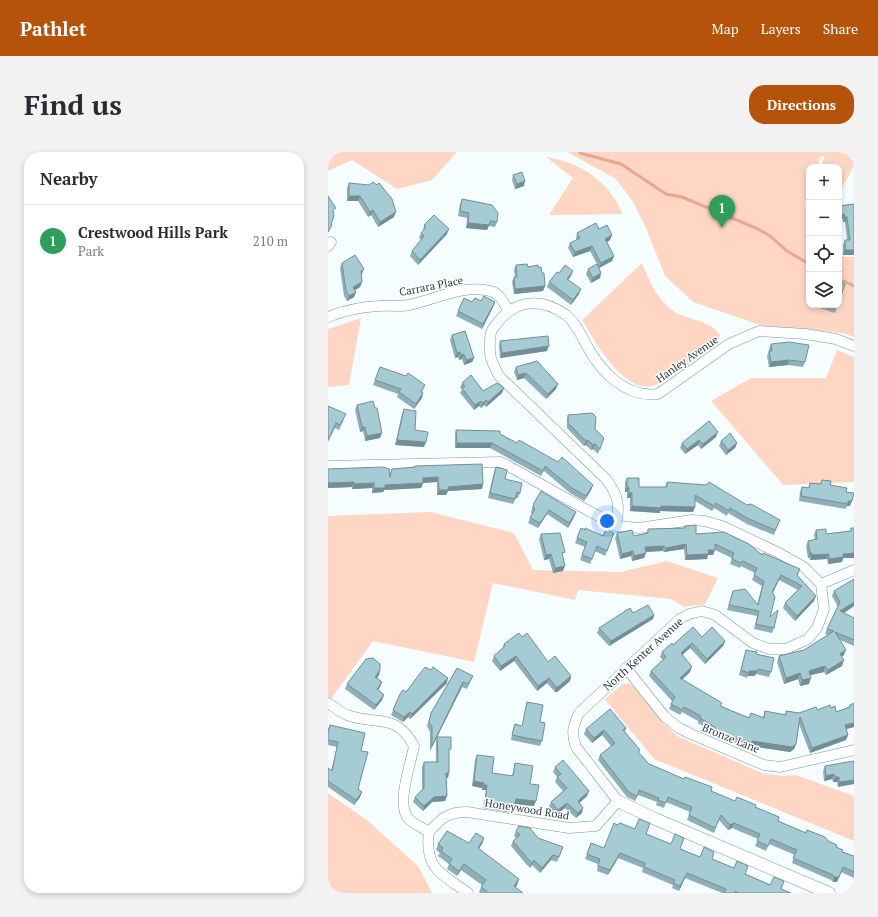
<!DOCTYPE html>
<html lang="en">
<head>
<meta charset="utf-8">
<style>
  body { margin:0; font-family:"PT Serif",serif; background:#f2f2f3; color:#2b2b33 }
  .controls { position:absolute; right:12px; top:12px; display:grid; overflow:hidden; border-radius:8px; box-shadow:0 2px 6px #0003 }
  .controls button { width:36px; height:36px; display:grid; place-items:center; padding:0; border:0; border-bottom:1px solid #e1e1e2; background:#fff; color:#2b2b33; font:20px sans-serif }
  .you { position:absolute; left:279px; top:369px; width:14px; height:14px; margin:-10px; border:3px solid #fff; border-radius:50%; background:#1a73e8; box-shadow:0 0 0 6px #1a73e833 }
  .badge { display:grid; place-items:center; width:26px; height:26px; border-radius:50%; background:#b45309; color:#fff; font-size:13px; font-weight:700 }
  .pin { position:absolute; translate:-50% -33px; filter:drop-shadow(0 1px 2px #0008) }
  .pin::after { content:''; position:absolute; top:21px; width:14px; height:12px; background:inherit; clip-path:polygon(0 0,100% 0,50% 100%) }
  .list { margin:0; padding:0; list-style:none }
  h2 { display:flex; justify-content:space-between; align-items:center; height:52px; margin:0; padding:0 16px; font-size:17px }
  h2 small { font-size:13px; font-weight:400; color:#7c7c81 }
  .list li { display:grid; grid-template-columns:26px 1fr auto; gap:12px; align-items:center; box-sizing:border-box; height:72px; padding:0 16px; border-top:1px solid #e1e1e2 }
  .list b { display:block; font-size:15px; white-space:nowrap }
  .list p { margin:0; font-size:13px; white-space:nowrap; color:#7c7c81 }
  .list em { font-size:13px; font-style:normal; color:#7c7c81 }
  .icon { flex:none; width:22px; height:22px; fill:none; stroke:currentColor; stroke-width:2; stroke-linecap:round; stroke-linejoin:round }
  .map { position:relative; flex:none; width:526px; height:741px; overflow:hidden; border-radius:16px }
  header { display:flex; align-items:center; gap:24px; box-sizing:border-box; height:56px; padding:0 20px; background:#b45309; color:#fff }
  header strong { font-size:19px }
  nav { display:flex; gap:22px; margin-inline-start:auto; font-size:14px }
  .intro { display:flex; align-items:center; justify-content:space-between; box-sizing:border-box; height:96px; padding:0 24px }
  h1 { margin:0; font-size:28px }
  .button { padding:10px 18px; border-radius:16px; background:#b45309; color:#fff; font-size:14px; font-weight:700 }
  main { display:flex; gap:24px; padding:0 24px }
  aside { flex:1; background:#fff; border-radius:16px; box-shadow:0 2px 6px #0003 }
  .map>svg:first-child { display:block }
  .green { fill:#ffd5c3 }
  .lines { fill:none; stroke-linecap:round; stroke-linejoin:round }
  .stream { stroke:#e6a98f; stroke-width:3 }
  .minor-casing { stroke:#769ba4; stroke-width:11 }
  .tertiary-casing { stroke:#769ba4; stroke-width:13 }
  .minor { stroke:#fff; stroke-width:10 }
  .tertiary { stroke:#fff; stroke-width:12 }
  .wall { fill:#8eafb7 }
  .shaded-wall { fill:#748e95 }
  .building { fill:#a5cbd5; stroke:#748e95 }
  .labels { text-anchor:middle; stroke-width:3; stroke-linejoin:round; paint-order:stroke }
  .street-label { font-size:11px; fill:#2c3b3f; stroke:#fff }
</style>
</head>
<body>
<header>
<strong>Pathlet</strong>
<nav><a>Map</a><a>Layers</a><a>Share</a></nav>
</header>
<div class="intro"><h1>Find us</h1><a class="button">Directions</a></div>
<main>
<aside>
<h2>Nearby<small></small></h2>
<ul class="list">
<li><span class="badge" style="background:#2e9e5b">1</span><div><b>Crestwood Hills Park</b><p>Park</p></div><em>210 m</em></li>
</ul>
</aside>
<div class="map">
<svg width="526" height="741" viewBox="0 0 526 741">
  <rect width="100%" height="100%" fill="#f5fdff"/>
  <path class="green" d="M0,0h129l-25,28 -35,9 -45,-29 -24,11z
    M239,0h287v14l-15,27v-26h-18l4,-11 -5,1 -3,10h-8v25l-5,17 5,-12v108h30v-48h15v80l-11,-4 -80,-7 -70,-24 -28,-26 -19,-48 -13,-26 -17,-23z
    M218,5c35,5 63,25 77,57l-74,1 24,-37z
    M314,111c8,19 15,37 33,49 11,7 42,11 45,24l-4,8c-14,10 -51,39 -64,42 -29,7 -58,-46 -70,-66z
    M33,166l-12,67 -21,2v-58z
    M509,198l17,7v125l-71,3 -72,-84 40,-23h75z
    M102,360l84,21 19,37 88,2 46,-11 51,17 -13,26 -21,3 -13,-8 -93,-9 -3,10 -82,-17 -19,79 -101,-21 -45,62v-187z
    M300,531l5,3 31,38 15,13 83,36 21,3 13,-1 58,21v45l-200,-82 -49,-60 18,-15z
    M0,641l40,28 51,46 13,26h-104z"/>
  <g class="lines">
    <path class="stream" d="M252,1l41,11 45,30 16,3 76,32 12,7 17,15 22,13
      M511,127l15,7"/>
    <g class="minor-casing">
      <path id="minor" d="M0,94l3,-4
        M0,165c15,-6 34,-10 50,-11 10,-1 21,1 31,-1 26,-5 53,-21 81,-14 10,2 13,11 18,19
        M0,314l173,-4 115,64 23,2 53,-8 13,1 17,5 55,26 27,15 17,17 3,25 -7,19 -9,11 -22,10h-17l-16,-6 -38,-28 -13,-4 -13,3 -9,5 -101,94c-6,13 -8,20 -3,34l42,54 -22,25 -27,2 -102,-16c-20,0 -25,6 -38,20
        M288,374c4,-20 3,-30 -10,-47l-107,-103c-8,-16 -10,-18 -9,-37 0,-8 3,-11 9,-18 18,-22 44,-23 67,-6 10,8 15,20 21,31 14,26 39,52 71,48l71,-50 30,-13 46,3 31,5 18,7
        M493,432l33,-14
        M298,516l39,49 14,11 12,6 73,31 16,2 74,-17
        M0,551c6,4 12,9 19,12 29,11 48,-4 67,31 -3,17 -18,58 -6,72 5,6 15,10 21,14 -5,37 13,42 39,61"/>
    </g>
    <g class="tertiary-casing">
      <path id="tertiary" d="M290,649l35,17 176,75"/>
    </g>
    <use href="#minor" class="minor"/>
    <use href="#tertiary" class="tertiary"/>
  </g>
  <path class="wall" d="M185,23l11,11 -9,3 -3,-9z
    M21,31l45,34 -16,10 -7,-12 -3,2 -10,-16h-11v-13z
    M134,47l35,23 -2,5 -6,-1 -2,4 -21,-2 1,-10 -9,-2 2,-12z
    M526,52v51h-11v-10l2,-5h2l-2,-18h-2v-3l-4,1v-14z
    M96,73l23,9 -29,31 -8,-9 2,-5 9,-11 -2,-2 2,-5 2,-2z
    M271,77l13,6 -2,5 -3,2 7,14 -2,5 -13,7 2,5 -1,5 -9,5 -5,-9 2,-5 9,-5 -7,-13 -17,6 -5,-9 2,-5 7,-3 -1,-2 1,-5z
    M14,111l20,11h-1l1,8 -2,5 -5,3 1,2 -2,5 -7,4 -3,-5 -4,-28z
    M188,113l22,2 4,6 3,13 -2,5 -29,3 -2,-12 2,-5h1l-1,-7z
    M231,121l12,3 -3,4 11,14 -8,11 -24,-18 2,-5z
    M153,149l14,1 -2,5 -11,22 -26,-13 2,-5 14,-9z
    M482,153h28l-3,8z
    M124,183l22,23 -2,4 -8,3 -2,-6 -3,1 -1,-3 -3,1 -5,-18z
    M172,189l47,10 -47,7 -1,-12z
    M443,192l34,18 -2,5 -15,-2 -19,2 -2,-11 2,-5v-2z
    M52,215l45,18 -3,7v6l-8,11 -17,-12 1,-3 -25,-9z
    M188,215l40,22 -10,10 -22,-21 -7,2 -3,-8z
    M134,231l21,8 21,-3 -2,5 -16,14 -2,-2 -3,3 -2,-2 -5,4 -14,-17 2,-4 -2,-1z
    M29,253l23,33 -15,3 -2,-10 -3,1 -5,-22z
    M0,254l16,13 -5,11 -4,-2 -7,14z
    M76,257l20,38 -29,-2 7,-31z
    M240,263l27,14 9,9 -6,16 -5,-5 -2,1 -5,-5 -2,1 -17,-18v-8z
    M128,278l44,4 93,51 -2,5 -7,11 -14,-8 -26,-22 -3,5 -51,-28h-35v-13z
    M388,285l-15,12 -3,-4 -13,9 -5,-6 2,-5z
    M393,289l16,2 -2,5 -9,7 -7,-9z
    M87,314l68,18 -1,5 -34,2 -2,4h-9v-13l-14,1 -2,5 -37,2 -1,2 -11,1v-5l-20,1v-2l-24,1v-19l62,5 2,-5 22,-1z
    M168,315l9,12 15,14 -2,5h-2l-3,6 -25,-6 6,-26z
    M299,326l12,9h26l2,-5 80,23 33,15 -6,15 -27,-11 -19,-11 -1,3 -13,-8 -2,3 -17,-10 -2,11 -33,-1v2l-30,-2v-13h-3v-6h-2v-10z
    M494,328l8,5 16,7 4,14h-3l-1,3 -47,-8 1,-9 2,-5 6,1 2,-5 10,1z
    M206,351l42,9 -2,5 -6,11 -21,-14 -9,14 -10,-5 2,-5 3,-4 -2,-1 1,-5z
    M357,374l11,8 66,21 36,21 16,25 -19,20 -12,-13 2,-5 13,-13 -19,-10 -6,13 -3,24 4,11 -2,5 -18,-4 3,-13 -30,-6 6,-19 24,14 5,-19 -10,-6 3,-7 -14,-7 -1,2 -10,-4 2,-6 -17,-8 -2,5h-5l-1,4 -22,1 -1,-11 -20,3 -2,-1 -16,1 -2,6 -12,3 -1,-5 -11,3 -5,-21 2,-5 17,3 12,-2 2,-5 36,-1z
    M253,376l22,8 11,-3 -9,23 -10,-5 -5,13 -10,-4 5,-13 -10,-4z
    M523,376h3l-12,34 -14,2 -1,-5 -17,1v-3l-2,1 -2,-12 2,-5 7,-1 -1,-5 2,-5 10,4 24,-3z
    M213,382l22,23v14l-10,2 -4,-14 -5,1 -5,-21z
    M526,427v27l-10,7 10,5v28l-14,-6 4,15 -3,2 1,9 -16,9 -2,-3 -14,3 -1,9 -9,2 -2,-7 -14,5 -7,-22 2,-6 25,-6 24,-15 -3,-1 2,-5 11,-22 -6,-11 2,-5z
    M305,461l21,2 -1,4 -44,27 -12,-13 2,-5z
    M194,485l26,25 23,14 -1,5 -13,11h-2l-8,-9 -10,8 -23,-30 -14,10 -8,-10 2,-5 8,-7 2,-5z
    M374,485l23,4 -2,5 -18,18 -15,-16 -8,7 8,17 -8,8 39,26 28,12 14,-1 2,-6 20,4 1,-4 13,2 32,-5 5,4 13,-5 1,-2 4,22 -8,2 2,6 -2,5 -36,13 -11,-29 -3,20 -2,5 -4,3 -39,-6 -1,2 -37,-12 1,-3 -16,-10v-2l-16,-9 -2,3 -11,-6 3,-8 -23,-25 2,-5 12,-11 -3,-3 2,-5 11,-7z
    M418,498l10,4 15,18 -2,5 -13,-3 -2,2h-6l-1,2 -8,-3z
    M129,516l16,8 -6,13 -5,-2 -32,64v-19l-3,-6 4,-13z
    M52,518l-1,5 -2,3 5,4 -2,5 -2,3 6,5 -2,5 -8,10 -29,-21 2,-5z
    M119,531l-37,36 -2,-2 -5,5 -12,-7 9,-21z
    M199,550l13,20 2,19 -2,5 -29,-6 2,-11 2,-5 7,2 4,-20z
    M2,573l31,26 -3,38 4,3 -2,5 -6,8 -26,-18v-19l3,3 6,-24 -9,-2v-16z
    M298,576l-1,4 15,18 -1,3 10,11 86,37 21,6 22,14 28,12 22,8 14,11 12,4v22l-13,-6 -4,10h-4l-2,-2 -39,-17 3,-8 -26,-11 -3,7 -11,-5 3,-7 -26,-11 -4,2 -9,-10 -5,13 -27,-13 3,-8 -24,-10 -2,6 -8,-3 1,-3 -19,-7 -3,6 -8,-4 -29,-37 2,-5 11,-9 -9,-11 -10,8 -8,-9 2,-5z
    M109,585l12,17 -1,24h-2l1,18 -2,5 -13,1 -9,9 -10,-9 2,-5 7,-7v-23l2,-5h12v-20z
    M149,603l15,18 20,3 3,-13 15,21 4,22 -19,-2 -3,9 -29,-5 3,-18h-4v-2l-10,-2 3,-26z
    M526,609l-16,26 -1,-5h-4l-1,-3 -8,2 -1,-10 2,-5z
    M227,615l32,29 -8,7 3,10 -6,5 -11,-10 -9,7 -7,-8 2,-5 12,-11 -8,-9 2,-5 -4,-5z
    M289,673l18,4 65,28 12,2 33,15 46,19h-69l-37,-15 -6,13 -7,-3 1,-3 -31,-13 1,-4 -25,-10 -10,17 -11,-4 1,-7 -13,-5 6,-16 13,5z
    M188,679l47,16 -6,15 -6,-2 -11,13 -8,-8 -2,3 -4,-4 -15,-18 2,-5 3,-3 -2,-2z
    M156,686l-2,6 -3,5 40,30 -2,6 -2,2 8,6h-43l-1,-1 3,-7 -21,-15 -4,6 -10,-7 2,-5 -11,-8 2,-3 -4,-3 2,-6 31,-1z"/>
  <path class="shaded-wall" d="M197,29l-1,5 -9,3 2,-5z
    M21,44h11l-2,5h-11z
    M45,58l-2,5 -3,2 2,-5z
    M68,60l-2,5 -16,10 2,-5z
    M516,62l-1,5 -4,1v-5z
    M517,65h2l-2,5h-2z
    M140,71l21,2 -2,5 -21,-2z
    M121,77l-2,5 -29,31 2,-5z
    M284,83l-2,5 -6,4 1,-5z
    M264,94l-2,5 -17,6 2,-5z
    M517,98h9v5h-11z
    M286,104l-2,5 -13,7 2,-5z
    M36,117l-2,5 -3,2 2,-5z
    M245,119l-2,5 -6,8 2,-5z
    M273,121l-1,5 -9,5 2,-5z
    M34,130l-2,5 -8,5 1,-5z
    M217,134l-2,5 -29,3 1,-5z
    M253,137l-2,5 -8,11 2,-5z
    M28,140l-2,5 -7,4 2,-5z
    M167,150l-2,5 -11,22 1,-5z
    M221,194l-2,5 -47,7 2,-5z
    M132,200l-2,5 -3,1 2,-5z
    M136,202l-2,5 -3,1 2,-5z
    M146,206l-2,4 -8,3 2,-5z
    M461,208l-1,5 -19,2 2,-5z
    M198,221l-2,5 -7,2 1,-5z
    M230,232l-2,5 -10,10 2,-5z
    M176,236l-2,5 -16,14 2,-5z
    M95,241l-1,5 -8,11 2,-5z
    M158,248l-2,5 -3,3 2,-5z
    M153,249l-2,5 -5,4 1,-5z
    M34,275h3l-2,4 -3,1z
    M390,280l-2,5 -15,12 2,-5z
    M54,281l-2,5 -15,3 2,-5z
    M69,288l29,2 -2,5 -29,-2z
    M260,288l-2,5 -2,1 2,-5z
    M371,288l-1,5 -13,9 2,-5z
    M129,291h35l-2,5h-35z
    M409,291l-2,5 -9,7 2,-5z
    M267,292l-2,5 -2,1 2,-5z
    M110,325l-1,5 -16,1 2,-5z
    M26,330l-2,5 -24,1v-5z
    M46,331l-2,5 -20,1 2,-5z
    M95,331l-2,5 -37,2 -1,2 -11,1 2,-5 11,-3z
    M155,332l-1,5 -34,2 -2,4h-9l2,-5 9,-3z
    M265,333l-2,5 -7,11 2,-5z
    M299,335h2l-2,5h-2z
    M301,341h3l-2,5h-3z
    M520,349h4l-2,5h-3z
    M304,354h29l34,1 -2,5 -33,-1v2l-30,-2z
    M221,358l-2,4 -9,14 2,-5z
    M248,360l-2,5 -6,11 1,-5z
    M358,392l-2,5 -20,3 2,-4z
    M336,394l-2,5 -19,1 2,-5z
    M380,398h7l-2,5h-5l-1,4 -22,1 2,-5z
    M305,399l-2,5 -11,3 2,-5z
    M318,401l-2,5 -12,3 2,-5z
    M482,401h2l-2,4 -2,1z
    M526,401v5h-11l-1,4 -14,2 1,-5 14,-5z
    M223,402l-2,5 -5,1 2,-5z
    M501,402l-2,5 -17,1 2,-5z
    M237,414l-2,5 -10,2 2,-5z
    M453,423l-2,5 -9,17 2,-5z
    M488,444l-2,5 -19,20 2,-5z
    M526,450v4l-16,11 2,-6z
    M326,463l-1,4 -44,27 2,-5z
    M397,489l-2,5 -18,18 2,-5z
    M364,491l-2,5 -11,10 2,-5z
    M518,498l-2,5 -6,4 2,-5z
    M188,504l-2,5 -14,10 1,-5z
    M516,508l-2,6 -16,9 2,-5z
    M497,514l-1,6 -17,4 2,-5z
    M364,515l-2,5 -12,11 2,-5z
    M430,517l-2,5 -2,2h-6l1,-5z
    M52,518l-1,5 -5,7 1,-5z
    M472,521l-2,6 -14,5 2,-6z
    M243,524l-1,5 -13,11h-2l1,-5z
    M120,526l-1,5 -37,36 2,-5z
    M221,526l-2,5 -10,8 1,-5z
    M483,526l-2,6 -9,2 2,-6z
    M54,530l-2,5 -5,7 2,-5z
    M135,530l-1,5 -32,64 2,-5z
    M56,543l-2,5 -8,10 2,-5z
    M82,560l-2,5 -5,5 1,-5z
    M526,571v4l-11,3 2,-5z
    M276,578l-2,5 -10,8 2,-5z
    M520,583l-2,5 -36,13 2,-5z
    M424,589l44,3 -2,5 -4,3 -39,-6z
    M118,621h3l-1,5h-4z
    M506,622l-2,5 -8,2 2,-5z
    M507,625h4l-2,5h-4z
    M526,628v4l-16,3 1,-5z
    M146,629l10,2 -2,5 -10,-2z
    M156,633h3l-1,5h-4z
    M261,639l-2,5 -11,10 2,-5z
    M34,640l-2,5 -6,8 2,-5z
    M119,644l-2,5 -13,1 -9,9 1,-5 10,-9z
    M188,647l20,2 -2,5 -20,-2z
    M239,651l-2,5 -9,7 2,-5z
    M255,656l-1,5 -6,5 2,-5z
    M406,671l-2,5 -4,2 2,-5z
    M156,686l-2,6 -7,9z
    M292,701l-2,5 -10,17 2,-5z
    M225,703l-2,5 -11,13 2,-5z
    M206,708l-2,5 -2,3 2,-5z
    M136,712l-3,6 -4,6 2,-5z
    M515,715l-6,15h-4l1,-5z
    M359,721l-2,5 -6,13 1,-5z
    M191,727l-2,6 -5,7 2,-6z"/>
  <path class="building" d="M194,20l3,9 -8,3 -4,-9z
    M45,30l4,3 2,-2 13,16 4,13 -16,10 -7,-12 -3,2 -10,-16h-11v-13l20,2z
    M0,44l8,12 -3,2 1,6 -3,8 1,1 -4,7z
    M134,47l30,6 6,8 -1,9 -7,-1 -1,4 -21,-2 1,-10 -9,-2z
    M526,52v46h-9v-10h5l-3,-23h-2l-1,-3 -5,1v-9z
    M106,63l15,14 -29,31 -8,-9 12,-15 -3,-3 5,-6 -2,-2z
    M268,71l3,6 8,-4 5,10 -7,4 9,17 -13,7 -9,-17 -17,6 -5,-9 10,-5 -3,-5z
    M27,103l9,14 -3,2 1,11 -9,5 3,5 -7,4 -3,-5 -4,-28z
    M199,112l1,3 10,-2v2h3l1,6h2l1,13 -30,3 -1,-12h3l-1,-12z
    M269,112l4,9 -8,5 -5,-9z
    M237,113l8,6 -6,8 14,10 -8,11 -24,-18 8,-10 2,1z
    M511,130l6,2 -6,18z
    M156,144l11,6 -12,22 -25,-13 6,-13 8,4 3,-4 6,3z
    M137,179l9,27 -8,2 -2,-6 -3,1 -1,-3 -3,1 -5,-18z
    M220,184l1,10 -47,7 -2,-12z
    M461,190l20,3 -4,17 -16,-2 -18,2 -2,-11h3l-1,-7z
    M209,209l21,23 -10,10 -22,-21 -8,2 -2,-8z
    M52,215l26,9 2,-3 17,12 -4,7 2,1 -7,11 -17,-12 2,-3 -26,-9z
    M143,223l12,16 14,-8 7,5 -16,14 -2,-2 -3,3 -2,-2 -6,4 -13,-17 3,-2 -3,-3z
    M45,249l2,7h2l5,25 -15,3 -2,-9h-3l-5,-22z
    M0,254l18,8 -6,11 -4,-2 -8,17z
    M76,257l12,2 -1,19 13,2 -2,10 -29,-2z
    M264,261l4,4 -1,12 9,9 -4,11 -5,-5 -2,1 -5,-5 -2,1 -18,-18v-8z
    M381,269l9,11 -15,12 -4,-4 -12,9 -5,-6z
    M128,278l44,1v3l17,9 2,-3 39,22 4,-5 31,28 -7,11 -14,-8 -27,-22 -2,5 -51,-28h-35z
    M402,281l7,10 -9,7 -7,-9z
    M154,312l1,20 -35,3v3h-9l-1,-13 -15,1v5l-38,2v3h-11v-5l-20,1v-2l-26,1v-14l55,-2 6,2 1,8 2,-8 23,-2v-1z
    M168,315l11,3 -2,9 17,4 -2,10 -3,-1 -2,7 -25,-6z
    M299,326h12v9h28v-5l39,3 3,-3 38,23 4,-1 29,16 -5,10 -26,-11 -19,-11 -1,3 -13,-8 -2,3 -19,-11v12l-34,-1v2l-29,-2v-13h-3v-6h-2z
    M494,328l9,1 -1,4 17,3 -1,4 8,1 -2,8h-4v3l-47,-8 1,-9 7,1 1,-5 11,1z
    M213,339l35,21 -7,11 -20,-13 -9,13 -10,-5 5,-9 -2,-1 1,-5z
    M368,373v9l28,-2 25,12 13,11 1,-2 37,16 -3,6 19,21 -19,20 -12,-13 17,-17 -21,-11 -9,17 3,5 -5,20 8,-7 -4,18 -18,-4 3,-13 -30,-6 4,-14 12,-2 13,16 6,-24 -10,-6 3,-7 -14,-7 -2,2 -9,-4 2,-6 -19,-9v6h-7l1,4 -22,1 -1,-11 -20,4 -2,-2 -19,1 1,6 -12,3 -1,-5 -11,3 -5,-21 15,-3 2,6 14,-3v-4l37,-1v-2z
    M253,376l4,2v-2l18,8 3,-7 8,4 -7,18 -10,-5 -5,13 -10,-4 5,-13 -10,-4z
    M523,376h3v25l-11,1v3l-14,2v-5l-17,1v-2h-2l-2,-12 9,-2 -1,-9 10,-1v5l25,-3z
    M232,381l5,19 -3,1 3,13 -10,2 -4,-14 -5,1 -5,-21z
    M526,427v23l-14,9 14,7v22l-19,-8 11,18 -6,4 4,6 -16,10 -3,-4 -16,5 2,7 -9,2 -2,-7 -14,5 -7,-22 25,-6 30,-19 -7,-2 13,-27 -6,-11z
    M320,453l6,10 -43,26 -12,-13 31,-20 3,5z
    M365,475l9,10 10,-10 13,14 -18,18 -15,-16 -11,10 11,14 -12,11 42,25 -2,3 29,12 2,-5 13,5 1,-7 21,4v-4l13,2 17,-6 1,3 13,-5 1,3 4,-2 1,6 14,-5v-2l4,-2v20l-9,2 3,10 -36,13 -12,-31 -4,27 -4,3 -40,-6v2l-37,-12 1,-3 -16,-10 1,-2 -17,-9 -2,3 -11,-6 4,-7 -24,-26 15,-14 -4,-5 10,-9 1,2z
    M191,481l3,4 5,-4 21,29 7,-6 16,20 -13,11h-2l-7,-9 -11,8 -22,-30 -15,10 -7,-10 11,-10 -1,-2z
    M418,498l11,2 -1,2 18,4 -3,14 -13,-3 -2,2h-7v2l-8,-3z
    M45,506l7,6v6l-5,7 7,5 -5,7 7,6 -8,10 -29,-21 19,-25z
    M97,515l6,3 2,-3 15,11 -36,36 -2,-2 -6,5 -11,-7 7,-16 3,-4 3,2z
    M129,516l16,8 -5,8 -5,-2 -31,64v-19l-3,-5 2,-9z
    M199,550l16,3 -3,17 5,1 -3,18 -30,-6 3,-11 7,2z
    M282,557l16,19 -3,2 17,20 -2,2 11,12 35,15 1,-2 27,10 -1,4 24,10 2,-4 19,8 -1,2 24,10 -1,4 28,12 1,-3 18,7 3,4 9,4 -1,2 7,3 -1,2 12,4v16l-11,-5 -4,10h-5l-1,-2 -40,-17 4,-8 -26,-11 -3,7 -11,-5 3,-7 -26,-11 -4,2 -9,-10 -6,13 -26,-13 3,-8 -24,-10 -2,6 -8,-3 1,-2 -20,-8 -2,6 -8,-4 -29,-37 15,-12 -11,-13 -10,8 -8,-9z
    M2,573l35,8 -4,18 7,1 -10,37 4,3 -6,8 -28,-19v-13l4,3 6,-29 -10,-2v-6z
    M109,585h14v12h-2v24h-3l1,23 -13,1 -10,9 -9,-9 9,-9v-26h14z
    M149,603l17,2 -2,16 21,3 2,-13 18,3 -3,18 9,1 -3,16 -20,-2 -2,9 -29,-5 2,-18h-3v-2l-10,-2z
    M235,608l26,31 -11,10 5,7 -5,5 -11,-10 -9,7 -7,-8 16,-14 -10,-11 4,-3 -6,-7z
    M526,609v19l-15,2v-5h-4l-1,-3 -8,2 -1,-10z
    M311,667l11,4 -4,11 25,10 4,-10 9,4 -4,11 20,8 4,-10 10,5 -2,7 22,9 3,-7 11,5 -3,8 25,11 4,-8 10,4 -3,8 10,4h-52l-4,-2v2h-11l2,-4 -39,-16 -7,13 -7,-3 2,-3 -31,-13 1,-4 -25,-10 -10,17 -12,-4 2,-7 -13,-5 4,-11 13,5 10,-25 3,2 3,-2 15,6z
    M191,674l11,2 8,10 25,9 -4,10 -6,-2 -11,13 -8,-8 -2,3 -4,-4 -15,-18 7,-6 -4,-4z
    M119,679l22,12 7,-10 8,5 -6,10 41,31 -5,7 9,7h-34l-8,-6 5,-7 -22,-16 -5,7 -10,-7 3,-5 -11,-8 2,-3 -5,-4z"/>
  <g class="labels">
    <g class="street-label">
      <text transform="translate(103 134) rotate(-11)" y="4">Carrara Place</text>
      <text transform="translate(359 207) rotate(-35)" y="4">Hanley Avenue</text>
      <text transform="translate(315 502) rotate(-42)" y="4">North Kenter Avenue</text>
      <text transform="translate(403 586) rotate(22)" y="4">Bronze Lane</text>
      <text transform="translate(199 657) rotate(9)" y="4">Honeywood Road</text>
    </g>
  </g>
</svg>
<div class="controls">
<button>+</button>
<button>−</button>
<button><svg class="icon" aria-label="locate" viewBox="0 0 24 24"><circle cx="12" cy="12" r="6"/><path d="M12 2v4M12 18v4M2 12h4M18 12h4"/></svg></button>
<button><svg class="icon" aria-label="layers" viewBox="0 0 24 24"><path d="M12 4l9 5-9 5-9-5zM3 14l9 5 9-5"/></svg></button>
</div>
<div class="you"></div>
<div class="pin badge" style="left:394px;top:76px;background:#2e9e5b">1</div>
</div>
</main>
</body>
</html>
